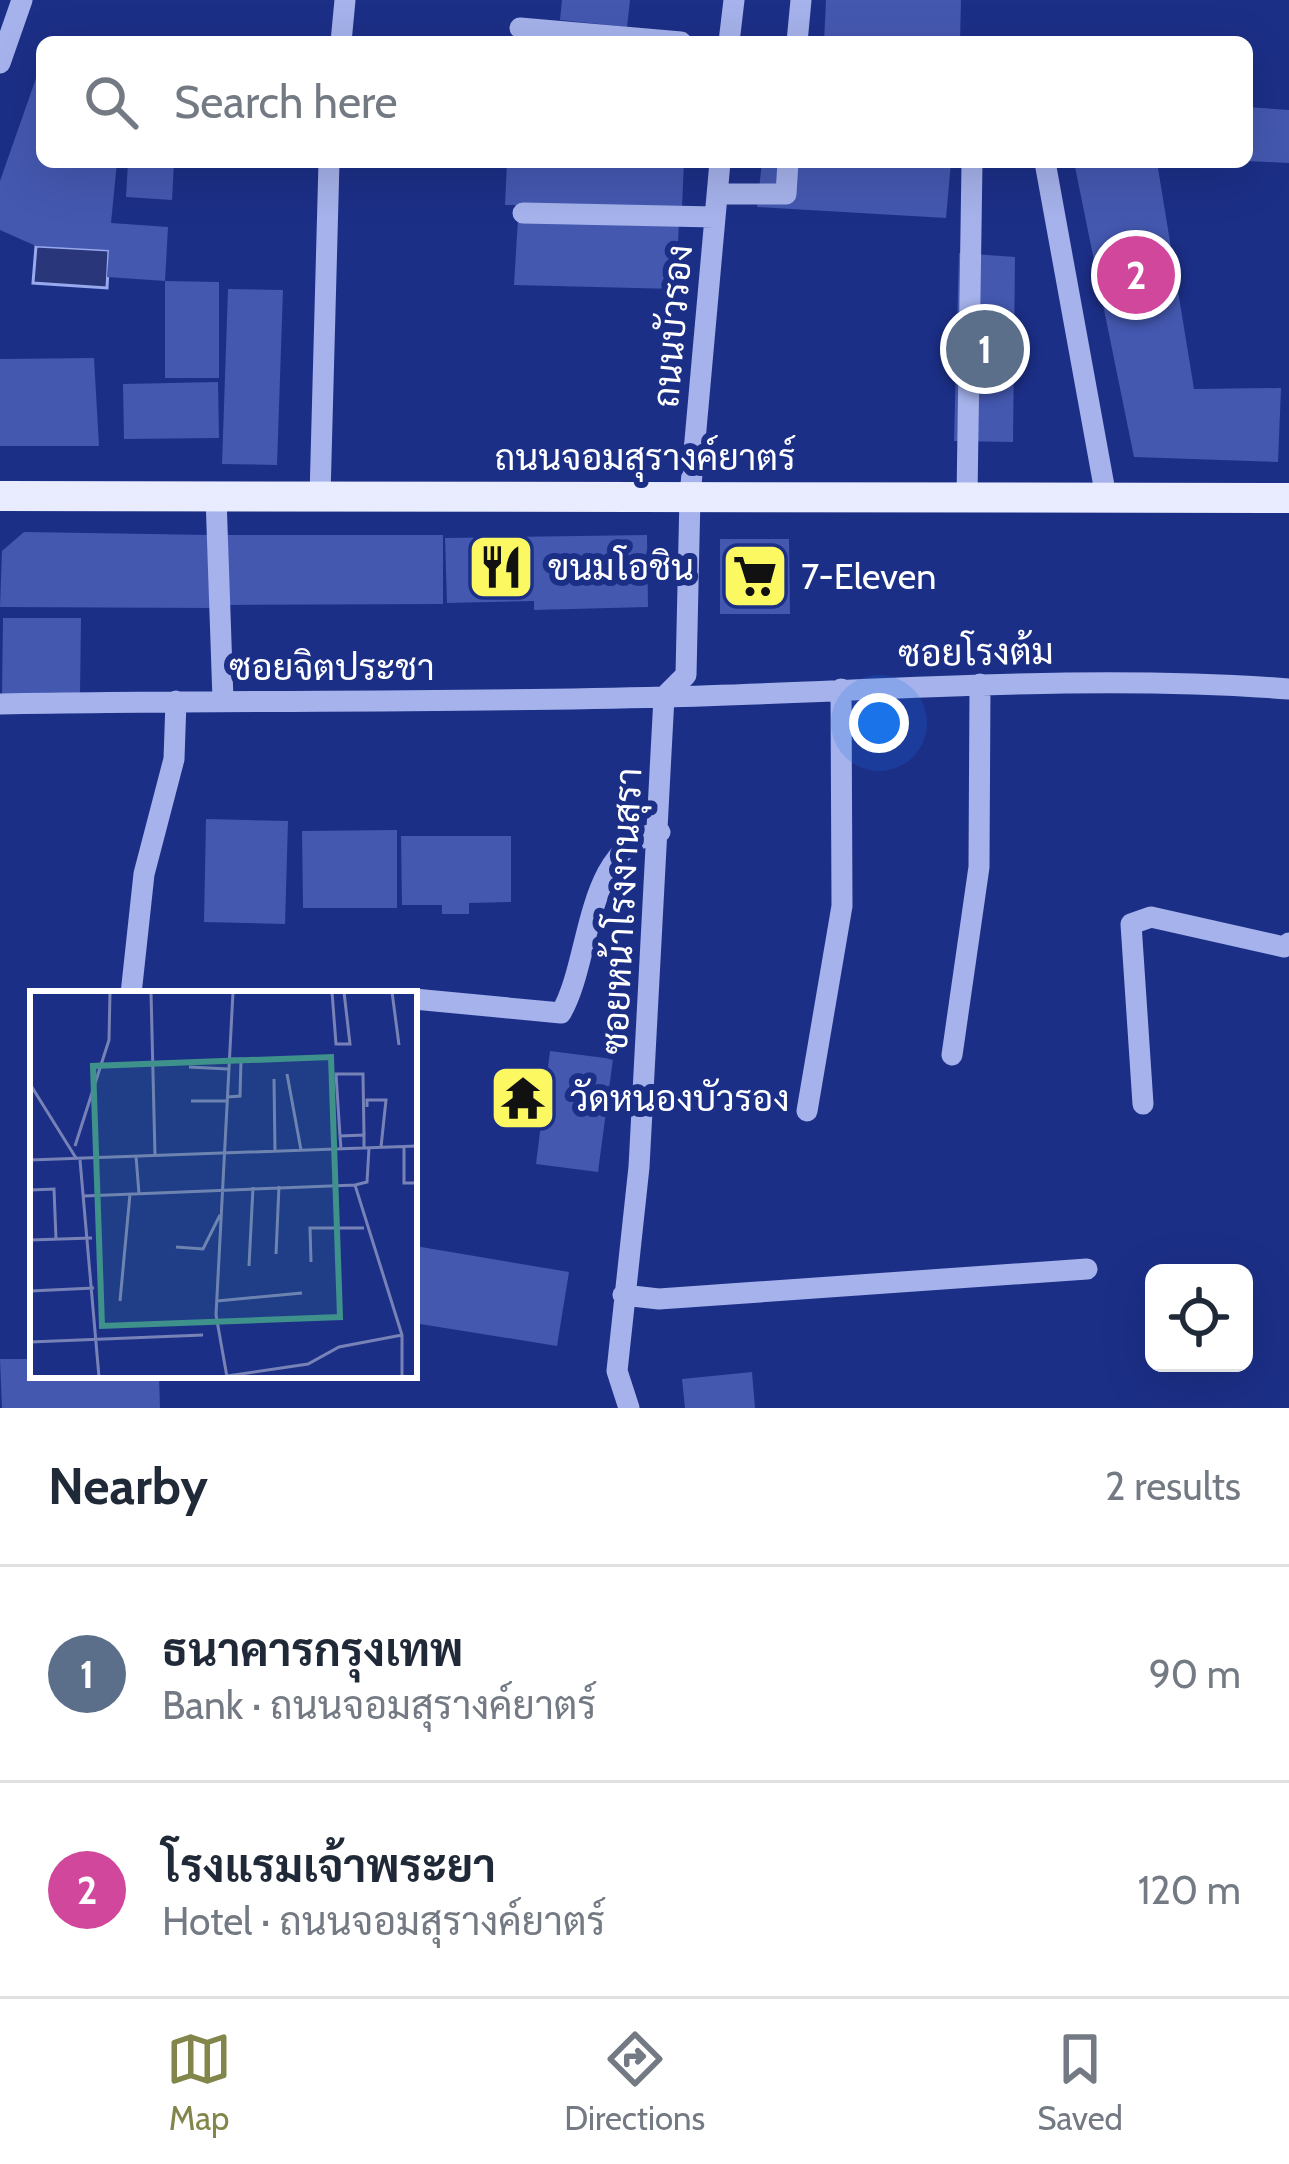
<!DOCTYPE html>
<html lang="en">
<head>
<meta charset="utf-8">
<style>
  body { margin:0; font-family:Cabin,Sarabun,sans-serif; background:#f6f6f7; color:#1f2937 }
  .controls { position:absolute; right:36px; bottom:36px; display:grid; overflow:hidden; border-radius:18px; box-shadow:0 12px 48px #0002 }
  .controls button { width:108px; height:108px; display:grid; place-items:center; padding:0; border:0; border-bottom:3px solid #e0e1e3; background:#fff; color:#1f2937; font:60px sans-serif }
  .you { position:absolute; left:879px; top:723px; width:42px; height:42px; margin:-30px; border:9px solid #fff; border-radius:50%; background:#1a73e8; box-shadow:0 0 0 18px #1a73e833 }
  .badge { display:grid; place-items:center; width:78px; height:78px; border-radius:50%; background:#82864a; color:#fff; font-size:39px; font-weight:700 }
  .pin { position:absolute; translate:-50% -50%; border:6px solid #fff; box-shadow:0 3px 12px #0006 }
  .list { margin:0; padding:0; list-style:none }
  h2 { display:flex; justify-content:space-between; align-items:center; height:156px; margin:0; padding:0 48px; font-size:51px }
  h2 small { font-size:39px; font-weight:400; color:#747a83 }
  .list li { display:grid; grid-template-columns:78px 1fr auto; gap:36px; align-items:center; box-sizing:border-box; height:216px; padding:0 48px; border-top:3px solid #e0e1e3 }
  .list b { display:block; font-size:45px; white-space:nowrap }
  .list p { margin:0; font-size:39px; white-space:nowrap; color:#747a83 }
  .list em { font-size:39px; font-style:normal; color:#747a83 }
  .icon { flex:none; width:66px; height:66px; fill:none; stroke:currentColor; stroke-width:2; stroke-linecap:round; stroke-linejoin:round }
  .map { position:relative; flex:none; width:1289px; height:1408px; overflow:hidden }
  .search { position:absolute; background:#fff; box-shadow:0 12px 48px #0002; left:36px; right:36px; top:36px; height:132px; display:flex; align-items:center; gap:30px; box-sizing:border-box; padding:0 42px; border-radius:18px; color:#747a83; font-size:45px }
  .sheet { height:588px; background:#fff }
  nav { display:flex; justify-content:space-around; align-items:center; box-sizing:border-box; height:168px; border-top:3px solid #e0e1e3; background:#fff; font-size:33px; color:#747a83 }
  nav a { display:grid; justify-items:center; gap:6px }
  nav .on { color:#82864a }
  .map>svg:first-child { display:block }
  .water { fill:#293679; stroke:#98a9ed; stroke-width:3 }
  .building { fill:#4458b0 }
  .lines { fill:none; stroke-linecap:round; stroke-linejoin:round }
  .minor { stroke:#a5b2eb; stroke-width:21 }
  .major { stroke:#e9ecff; stroke-width:30 }
  .labels { text-anchor:middle; stroke-width:12; stroke-linejoin:round; paint-order:stroke }
  .street-label { font-size:36px; fill:#fff; stroke:#1c2f87 }
  .poi-label { font-size:36px; fill:#fff; stroke:#1c2f87; text-anchor:start }
  .inset-road { fill:none; stroke:#7782b7; stroke-width:3 }
  .view { fill:#3f918b; fill-opacity:0.15; stroke:#3f918b; stroke-width:6 }
  .inset-edge { fill:none; stroke:#fff; stroke-width:6 }
</style>
</head>
<body>
<div class="map">
<svg width="1289" height="1408" viewBox="0 0 1289 1408">
  <rect width="100%" height="100%" fill="#1c2f87"/>
  <path class="water" d="M36,246l73,4 -2,38 -74,-5z"/>
  <path class="building" d="M562,0h68l-3,27 -67,-7z
    M826,0h135l-1,42h-136z
    M41,64l1,98h75l-6,61 57,4 -3,54 -58,-4 2,-27 -73,-4 -36,-16v-49z
    M1247,107l42,3v53l-42,-2z
    M128,162h46l-2,38 -46,-3z
    M507,162h177l-2,45 -177,-2z
    M762,162h189l-5,56 -189,-11z
    M1074,162h83l37,227 87,-1 -3,74 -144,-5z
    M518,219l161,2 -3,68 -162,-4z
    M959,253l56,4 -2,185 -59,-1z
    M165,281l54,1v96h-54z
    M228,289l55,1 -6,175 -55,-1z
    M94,358l5,88h-99v-87z
    M218,382l1,56 -95,1 -1,-55z
    M24,532l188,3 -1,73 -211,-1 2,-56z
    M225,535h218v69l-218,1z
    M647,535l1,72 -114,3v-9l-87,2 -2,-65z
    M720,539h69l1,75h-70z
    M3,618h78l-1,76h-78z
    M206,819l82,2 -3,103 -81,-2z
    M397,830v78h-94l-1,-77z
    M401,836h110v66l-42,1v11h-27v-9h-40z
    M550,1051l63,8 -15,113 -62,-8z
    M415,1246l154,26 -12,74 -143,-23z
    M0,1359h33v16h126l1,33h-158z
    M752,1372l3,36h-70l-3,-29z"/>
  <g class="lines">
    <path class="minor" d="M520,28l161,14
      M341,42l4,-42
      M729,42l5,-42
      M797,42l4,-42
      M0,63l22,-63
      M1045,162l61,335
      M717,194h69l2,-32
      M523,213l192,4
      M320,496l9,-334
      M216,497l7,203
      M967,497l5,-335
      M0,704c221,-4 442,-1 663,-7 209,-5 417,-24 626,-8
      M131,994l13,-120 30,-115 2,-58
      M414,999l147,14c31,-53 23,-168 99,-181
      M952,1055l27,-188 1,-183
      M1143,1104l-12,-180 20,-7 133,30 5,-4
      M807,1111l35,-205 -1,-217
      M623,1295l36,4 428,-30
      M629,1408l-12,-37 22,-204 25,-470 22,-22 4,-179 30,-334"/>
    <path class="major" d="M0,496l1289,2"/>
  </g>
  <defs>
    <g id="restaurant-square" transform="scale(3.45)"><rect x="-9" y="-9" width="18" height="18" rx="4" fill="#fcf862" stroke="#1c2f87"/><path d="M-5-6h1v4h1v-4h1v4h1v-4h1v5L-1.5 .5V6h-2V.5L-5-1ZM5-6V6H3V1.5H1.5Q1.5-4 5-6Z" fill="#111"/></g>
    <g id="supermarket-square" transform="scale(3.45)"><rect x="-9" y="-9" width="18" height="18" rx="4" fill="#fcf862" stroke="#1c2f87"/><path d="M-6-5.5h2.5l.6 2H6L4.5 2H-2.5L-4.4-4H-6ZM-1.5 3.2a1.3 1.3 0 1 0 .1 0ZM3 3.2a1.3 1.3 0 1 0 .1 0Z" fill="#111"/></g>
    <g id="temple-square" transform="scale(3.45)"><rect x="-9" y="-9" width="18" height="18" rx="4" fill="#fcf862" stroke="#1c2f87"/><path d="M0-6L5-2H3V0L6.5 2.5H4V6H1.5V3h-3V6H-4V2.5H-6.5L-3 0V-2H-5Z" fill="#111"/></g>
  </defs>
  <g fill-rule="evenodd">
    <use href="#restaurant-square" x="501" y="567"/>
    <use href="#supermarket-square" x="755" y="576"/>
    <use href="#temple-square" x="523" y="1098"/>
  </g>
  <g class="labels">
    <g class="street-label">
      <text transform="translate(672 326) rotate(-85)" y="13">ถนนบัวรอง</text>
      <text x="645" y="470">ถนนจอมสุรางค์ยาตร์</text>
      <text transform="translate(976 652) rotate(-1)" y="13">ซอยโรงต้ม</text>
      <text x="332" y="680">ซอยจิตประชา</text>
      <text transform="translate(621 911) rotate(-87)" y="13">ซอยหน้าโรงงานสุรา</text>
    </g>
    <g class="poi-label">
      <text x="548" y="580">ขนมโอชิน</text>
      <text x="801" y="589">7-Eleven</text>
      <text x="570" y="1111">วัดหนองบัวรอง</text>
    </g>
  </g>
  <g transform="translate(30 991)">
    <rect width="387" height="387" fill="#1c2f87"/>
    <path class="inset-road" d="M121,1l4,163M302,1l4,52h14l-6,-52M362,1l7,53M159,76l39,2M257,83l14,76M244,88l1,72M0,93l46,74M197,106l13,-1 1,-37h-12M161,110h36M337,116v-7h19l-5,47M310,145l-4,-62h27l1,61M45,155l34,-106 1,-48M374,156v36h13M311,158l-1,-13 24,-1v13M106,165l3,38M0,169l387,-14M50,169l19,217M325,194l12,-3 2,-34M0,199l24,-1 2,50M54,205l271,-11 47,150v42M0,249l62,-2M146,256l27,2 17,-34M246,263l3,-68M281,271l-1,-34h54M219,275l4,-79M0,300l64,-3M90,310l10,-107M187,310l85,-8M0,351l173,-7M197,385l81,-12 31,-17 63,-12M197,386l-11,-62 17,-323"/>
    <path class="view" d="M301,66l9,260 -238,9 -9,-260z"/>
    <rect width="387" height="387" class="inset-edge"/>
  </g>
</svg>
<div class="controls">
<button><svg class="icon" aria-label="locate" viewBox="0 0 24 24"><circle cx="12" cy="12" r="6"/><path d="M12 2v4M12 18v4M2 12h4M18 12h4"/></svg></button>
</div>
<div class="you"></div>
<div class="pin badge" style="left:985px;top:349px;background:#5c6f8a">1</div>
<div class="pin badge" style="left:1136px;top:275px;background:#d1479c">2</div>
<div class="search"><svg class="icon" aria-label="search" viewBox="0 0 24 24"><circle cx="10" cy="10" r="6"/><path d="M15 15l6 6"/></svg>Search here</div>
</div>
<section class="sheet">
<h2>Nearby<small>2 results</small></h2>
<ul class="list">
<li><span class="badge" style="background:#5c6f8a">1</span><div><b>ธนาคารกรุงเทพ</b><p>Bank · ถนนจอมสุรางค์ยาตร์</p></div><em>90 m</em></li>
<li><span class="badge" style="background:#d1479c">2</span><div><b>โรงแรมเจ้าพระยา</b><p>Hotel · ถนนจอมสุรางค์ยาตร์</p></div><em>120 m</em></li>
</ul>
</section>
<nav>
<a class="on"><svg class="icon" aria-label="map" viewBox="0 0 24 24"><path d="M3 6l6-2 6 2 6-2v14l-6 2-6-2-6 2zM9 4v14M15 6v14"/></svg>Map</a>
<a><svg class="icon" aria-label="directions" viewBox="0 0 24 24"><path d="M12 3l9 9-9 9-9-9zM9 14v-3h6M13 9l2 2-2 2"/></svg>Directions</a>
<a><svg class="icon" aria-label="saved" viewBox="0 0 24 24"><path d="M7 4h10v16l-5-4-5 4z"/></svg>Saved</a>
</nav>
</body>
</html>
